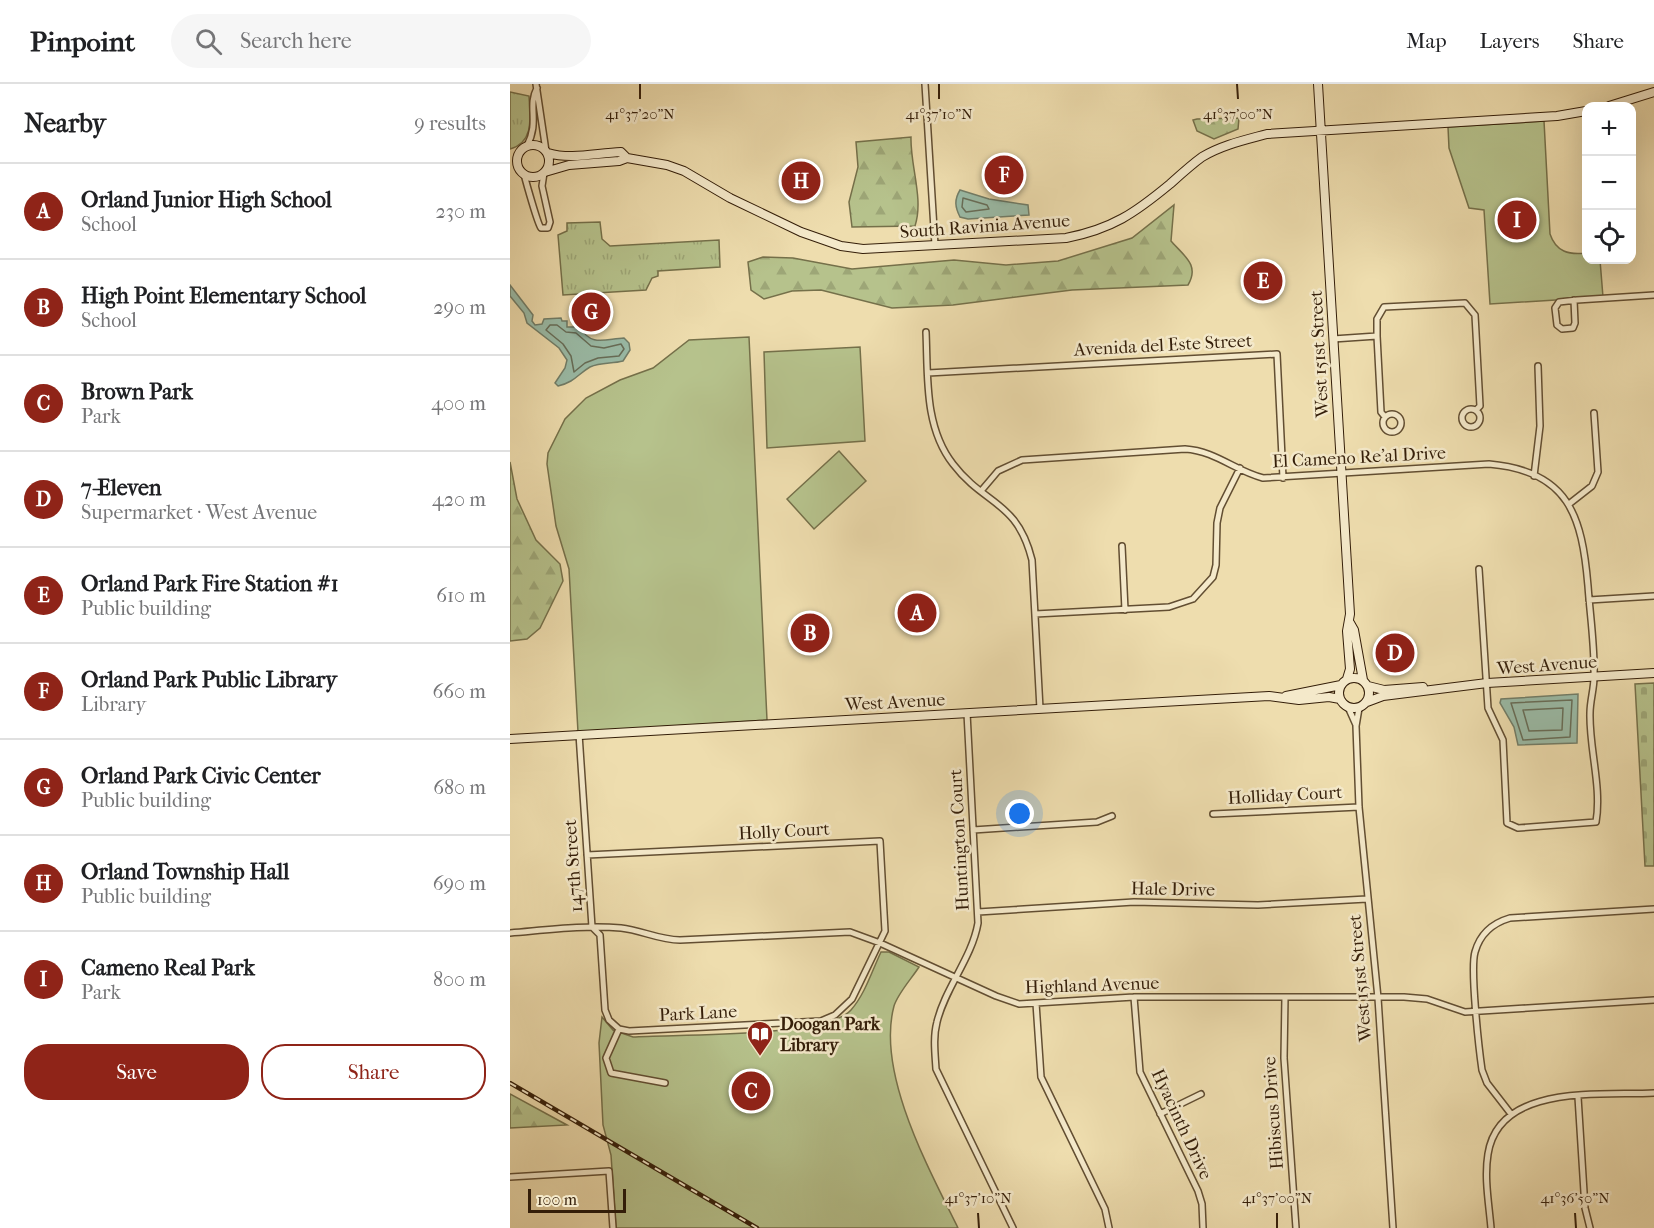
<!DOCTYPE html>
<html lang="en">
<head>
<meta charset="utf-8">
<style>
  body { margin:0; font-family:"IM FELL French Canon",serif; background:#f6f6f6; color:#202124 }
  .controls { position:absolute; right:18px; top:18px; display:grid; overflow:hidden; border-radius:12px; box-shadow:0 6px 24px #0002 }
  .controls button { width:54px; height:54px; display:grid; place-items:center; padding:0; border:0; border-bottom:2px solid #e0e0e0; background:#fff; color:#202124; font:30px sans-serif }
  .scale { position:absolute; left:18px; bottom:15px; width:98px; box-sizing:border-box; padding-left:6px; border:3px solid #341e09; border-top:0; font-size:16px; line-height:21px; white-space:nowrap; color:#341e09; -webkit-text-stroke:4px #f4e9ca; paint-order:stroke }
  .you { position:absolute; left:510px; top:730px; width:21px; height:21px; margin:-15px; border:4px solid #fff; border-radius:50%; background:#1a73e8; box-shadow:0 0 0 9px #1a73e833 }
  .badge { display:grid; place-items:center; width:39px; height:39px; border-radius:50%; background:#8f2418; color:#fff; font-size:20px; font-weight:700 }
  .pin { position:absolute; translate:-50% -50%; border:3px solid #fff; box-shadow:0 2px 6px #0006 }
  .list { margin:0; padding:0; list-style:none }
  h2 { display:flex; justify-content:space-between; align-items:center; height:78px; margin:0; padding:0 24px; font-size:26px }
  h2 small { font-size:20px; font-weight:400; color:#757577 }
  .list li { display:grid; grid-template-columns:39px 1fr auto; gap:18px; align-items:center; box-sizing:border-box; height:96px; padding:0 24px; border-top:2px solid #e0e0e0 }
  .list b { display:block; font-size:22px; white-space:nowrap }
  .list p { margin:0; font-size:20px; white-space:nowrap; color:#757577 }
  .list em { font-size:20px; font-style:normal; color:#757577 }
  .actions { display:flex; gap:12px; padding:18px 24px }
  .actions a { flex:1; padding:14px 0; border:2px solid #8f2418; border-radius:24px; text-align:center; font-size:21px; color:#8f2418 }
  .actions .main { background:#8f2418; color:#fff }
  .icon { flex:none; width:33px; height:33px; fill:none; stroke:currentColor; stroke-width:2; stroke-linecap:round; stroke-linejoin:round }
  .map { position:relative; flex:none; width:1144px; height:1144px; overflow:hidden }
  header { display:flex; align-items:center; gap:36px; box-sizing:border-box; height:84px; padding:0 30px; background:#fff; border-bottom:2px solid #e0e0e0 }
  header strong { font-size:28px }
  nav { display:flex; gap:33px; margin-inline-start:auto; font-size:21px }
  .search { width:420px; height:54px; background:#f6f6f6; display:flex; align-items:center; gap:15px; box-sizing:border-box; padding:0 21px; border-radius:33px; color:#757577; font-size:22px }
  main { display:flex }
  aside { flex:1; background:#fff }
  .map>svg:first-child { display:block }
  .grass { fill:url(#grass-tufts); stroke:#75704a; stroke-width:1.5 }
  .forest { fill:url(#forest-firs); stroke:#75704a; stroke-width:1.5 }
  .cemetery { fill:url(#cemetery-stones); stroke:#75704a; stroke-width:1.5 }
  .park { fill:#b6c28c; stroke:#75704a; stroke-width:1.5 }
  .water { fill:#9abca8; stroke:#717d68; stroke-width:1.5 }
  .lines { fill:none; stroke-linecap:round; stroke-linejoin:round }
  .shore { stroke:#676d58; stroke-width:1.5 }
  .street-casing { stroke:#624e32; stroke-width:8 }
  .secondary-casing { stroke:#341e09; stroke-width:10 }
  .street { stroke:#f4e9ca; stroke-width:5 }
  .secondary { stroke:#f4e9ca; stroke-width:8 }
  .rail-casing { stroke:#341e09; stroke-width:4.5 }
  .rail { stroke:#f4e9ca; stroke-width:2; stroke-dasharray:7; stroke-linecap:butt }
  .ticks { fill:none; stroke:#341e09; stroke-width:2 }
  .labels { text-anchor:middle; stroke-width:5; stroke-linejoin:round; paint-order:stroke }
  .street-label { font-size:18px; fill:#341e09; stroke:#f4e9ca }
  .poi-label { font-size:18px; font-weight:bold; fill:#341e09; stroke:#f4e9ca; text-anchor:start }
  .ticks-label { font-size:15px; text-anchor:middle; fill:#341e09; stroke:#f4e9ca; stroke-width:5; stroke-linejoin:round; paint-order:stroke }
</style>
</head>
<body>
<header>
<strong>Pinpoint</strong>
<div class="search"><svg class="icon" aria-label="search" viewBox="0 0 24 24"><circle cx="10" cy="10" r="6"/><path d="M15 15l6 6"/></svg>Search here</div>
<nav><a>Map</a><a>Layers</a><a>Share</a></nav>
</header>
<main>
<aside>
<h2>Nearby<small>9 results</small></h2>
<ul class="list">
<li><span class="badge">A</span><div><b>Orland Junior High School</b><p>School</p></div><em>230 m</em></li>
<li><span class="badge">B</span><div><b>High Point Elementary School</b><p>School</p></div><em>290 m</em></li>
<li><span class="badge">C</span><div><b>Brown Park</b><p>Park</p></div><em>400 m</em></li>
<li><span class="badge">D</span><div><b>7-Eleven</b><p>Supermarket · West Avenue</p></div><em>420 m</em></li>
<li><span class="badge">E</span><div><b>Orland Park Fire Station #1</b><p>Public building</p></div><em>610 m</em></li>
<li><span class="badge">F</span><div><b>Orland Park Public Library</b><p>Library</p></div><em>660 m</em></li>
<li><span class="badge">G</span><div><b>Orland Park Civic Center</b><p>Public building</p></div><em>680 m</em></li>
<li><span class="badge">H</span><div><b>Orland Township Hall</b><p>Public building</p></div><em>690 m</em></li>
<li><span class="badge">I</span><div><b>Cameno Real Park</b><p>Park</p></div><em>800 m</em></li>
</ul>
<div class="actions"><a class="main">Save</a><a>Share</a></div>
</aside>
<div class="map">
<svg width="1144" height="1144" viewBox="0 0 1144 1144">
  <defs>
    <pattern id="grass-tufts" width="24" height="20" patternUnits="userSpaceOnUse" patternTransform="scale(1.5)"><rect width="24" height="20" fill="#b6c28c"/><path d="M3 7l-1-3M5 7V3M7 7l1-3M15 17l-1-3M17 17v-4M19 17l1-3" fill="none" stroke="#9da677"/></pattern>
    <pattern id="forest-firs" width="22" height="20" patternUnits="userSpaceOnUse" patternTransform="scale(1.5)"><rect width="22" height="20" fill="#b6c28c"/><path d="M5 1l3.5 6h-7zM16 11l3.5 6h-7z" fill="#9da677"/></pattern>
    <pattern id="cemetery-stones" width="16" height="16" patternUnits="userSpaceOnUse" patternTransform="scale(1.5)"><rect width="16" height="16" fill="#b6c28c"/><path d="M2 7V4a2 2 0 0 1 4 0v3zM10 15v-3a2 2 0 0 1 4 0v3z" fill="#9da677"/></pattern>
  </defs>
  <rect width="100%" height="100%" fill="#eeddae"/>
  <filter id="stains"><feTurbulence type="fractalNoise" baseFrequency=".00333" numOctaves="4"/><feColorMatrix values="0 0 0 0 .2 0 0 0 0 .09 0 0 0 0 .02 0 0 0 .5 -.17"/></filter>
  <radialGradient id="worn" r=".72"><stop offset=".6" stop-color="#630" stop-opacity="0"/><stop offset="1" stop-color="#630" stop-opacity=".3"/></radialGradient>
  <path class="grass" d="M0,8l19,4c1,20 6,46 -19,53z
    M90,138l2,17 8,7 109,-6 1,27 -62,4v5l-6,2 -6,12 -83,5 -5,-60 9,-4v-8z"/>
  <path class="forest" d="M729,34l-1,11 -24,10 -17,-8 -4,-11 4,-1z
    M401,53c-1,28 13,62 4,89l-63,1 -3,-25 9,-35 -2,-25z
    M664,121l-3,36c13,15 29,24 17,44l-116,5 -119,15 -61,3 -71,-18 -29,1 -28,8 -13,-9 -3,-28 15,-5 30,1 59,11 102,-9 52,5 52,-4 74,-23z
    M0,378l7,37 19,41 24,24 3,17 -23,47 -13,11 -17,2z
    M0,1010l57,31 -57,3z"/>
  <path class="cemetery" d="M1144,599v183h-9l-10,-182z"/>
  <path class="park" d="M1034,37l6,113c6,18 19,21 36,19v7h14l3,37 -113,7 -6,-94 -15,-2 -20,-60 -1,-21z
    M239,253l18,383 -189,12 -9,-163 -13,-43 -9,-62 1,-11 17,-34 21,-21 34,-18 33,-12 36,-28z
    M350,263l5,94 -98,7 -3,-96z
    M329,367l27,30 -52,48 -27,-30z
    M371,868h8l30,15c-7,11 -21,26 -25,39 -18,67 35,163 64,222h-342l-5,-73 -8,-30 -4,-82 3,-26 11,13 20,7c43,-3 193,1 218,-27 14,-16 21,-39 30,-58z"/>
  <path class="water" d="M450,106l29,9 39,6 1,10 -61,4 -8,-2c-5,-10 -6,-17 0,-27z
    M0,201l23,30 -1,6 3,4 7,-1 2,-5 17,-1 1,3h5v6h13c11,20 25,12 44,11l5,5 1,7 -7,11c-11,3 -22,1 -33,6 -12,7 -15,15 -32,19l-3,-3 10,-15 2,-8 -8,-12 -32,-25 -3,-10 -14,-17z
    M1068,610l-1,49 -59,2 -4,-18 -14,-24 1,-4z"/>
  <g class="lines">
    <path class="shore" d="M453,114l24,7 2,4 -23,3 -4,-5z
      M40,241h7l9,7 10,1 15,13 13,2 17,-4 3,5 -5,7 -21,2 -13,5 -11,9 -3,-16 -8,-12 -17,-14z
      M1062,616l-2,37 -47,3 -12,-37z
      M1053,624l-1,22 -33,1 -6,-21z"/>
    <g class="street-casing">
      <path id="street" d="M26,0l10,67
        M415,0l10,161
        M17,62c13,-25 0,-39 10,-58
        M14,90c2,8 14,51 17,54h7l2,-6 -8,-36 2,-13
        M1064,216l1,23 -2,5 -11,1 -5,-4 -2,-17 4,-6 18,-2 77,-5
        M416,248c2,44 -2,95 27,132 32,42 64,36 79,96l8,149
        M867,252l4,76 4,5
        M823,255l44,-3v-17l7,-12 81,-4 10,12 5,91 -4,4
        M418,289l349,-19 6,124
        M952 334a9 9 0 1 1 18 0a9 9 0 1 1-18 0Z
        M873 339a9 9 0 1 1 18 0a9 9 0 1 1-18 0Z
        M1024,392l6,-50 -2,-60
        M471,407l17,-20 24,-11 163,-11c31,2 50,22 78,29l226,-14c80,7 93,52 99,122 2,29 7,61 6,91 0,12 -4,24 -4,36 -1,35 12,74 6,109l-78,6 -11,-5 -4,-83 -15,-32 -9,-139
        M1059,420l23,-18 6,-14 -4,-59
        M612,462l3,64
        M1079,516l65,-4
        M525,530l134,-7 24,-8 20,-22 3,-12 1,-42 3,-15 20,-40
        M838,623l8,18
        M849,624l-3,18 3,81 19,191 15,230
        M457,629l11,210c-6,35 -33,65 -41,99 -4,15 -2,31 -1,47l77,159
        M69,650l13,193 8,8 5,75 4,10 10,9 10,2 192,-10 14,-6 17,-16 33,-68 -5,-90 -293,14
        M703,730l146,-7
        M463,746l124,-8 15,-6
        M468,828l156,-10 124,3 109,-6
        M0,849c37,-3 74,-8 111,-5 20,2 38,12 59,12l170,-8 30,11 116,53 23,8 115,-7h270l23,2 38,13 189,-12
        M624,913l6,75 58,119 4,13 1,24
        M775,913l-1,61 12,170
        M526,919l5,74 64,132 4,19
        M109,945l-13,29 5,15 54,10
        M1068,1013l7,111 5,20
        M650,1030l41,-20
        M1001,1030l-24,-31 -5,-13c-3,-21 -12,-101 -7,-118 5,-18 18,-29 35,-34l144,-9
        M0,1093l99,-6 4,57
        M981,1144c-2,-24 -7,-50 -3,-74 11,-71 113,-58 166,-61"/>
    </g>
    <g class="secondary-casing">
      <path id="secondary" d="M808,0l32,530 -3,17 3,38 -3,10
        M1099,22l45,-14
        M7 77a16 16 0 1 1 32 0a16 16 0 1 1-32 0Z
        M38,69c23,7 48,0 73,-1l6,6 40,7 17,6 46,27 71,34 40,14 22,3 203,-11c46,-9 69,-25 104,-54 10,-9 21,-19 32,-27 20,-12 43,-17 65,-23l290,-18 29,-5
        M35,88l24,-7 50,-4 8,-3
        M840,539l4,7 9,50
        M829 609a15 15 0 1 1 30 0a15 15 0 1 1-30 0Z
        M858,602l16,4 39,-3
        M776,612l55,-11
        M857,618l16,-6 104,-13 167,-10
        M0,655l759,-43 30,4 30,-3 11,2"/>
    </g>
    <use href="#street" class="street"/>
    <use href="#secondary" class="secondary"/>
    <g class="rail-casing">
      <path id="rail" d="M0,999l247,145"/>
    </g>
    <use href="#rail" class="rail"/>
  </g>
  <path class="ticks" d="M130,0v15M429,0v15M727,0l1,15M468,1129l1,15M767,1129v15M1065,1129l1,15"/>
  <defs>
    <g id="library-pin" transform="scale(1.35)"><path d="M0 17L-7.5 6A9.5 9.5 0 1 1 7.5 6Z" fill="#8f2418" stroke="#f4e9ca"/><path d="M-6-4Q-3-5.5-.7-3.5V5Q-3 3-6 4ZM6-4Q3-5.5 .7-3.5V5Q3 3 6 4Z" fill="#fff"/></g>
  </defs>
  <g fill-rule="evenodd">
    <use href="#library-pin" x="250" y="950"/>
  </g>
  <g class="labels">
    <g class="street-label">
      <text transform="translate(475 142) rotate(-4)" y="6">South Ravinia Avenue</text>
      <text transform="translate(653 261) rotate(-3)" y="6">Avenida del Este Street</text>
      <text transform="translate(809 270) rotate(-93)" y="6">West 151st Street</text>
      <text transform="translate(849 373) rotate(-3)" y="6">El Cameno Re'al Drive</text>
      <text transform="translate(1037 581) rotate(-4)" y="6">West Avenue</text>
      <text transform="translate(385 618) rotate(-3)" y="6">West Avenue</text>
      <text transform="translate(775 711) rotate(-3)" y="6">Holliday Court</text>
      <text transform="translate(274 747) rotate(-3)" y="6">Holly Court</text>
      <text transform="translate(449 756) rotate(-93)" y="6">Huntington Court</text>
      <text transform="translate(63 782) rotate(-94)" y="6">147th Street</text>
      <text transform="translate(663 805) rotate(1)" y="6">Hale Drive</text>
      <text transform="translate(850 894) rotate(-95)" y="6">West 151st Street</text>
      <text transform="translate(582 901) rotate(-2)" y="6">Highland Avenue</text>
      <text transform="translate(188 929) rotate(-3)" y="6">Park Lane</text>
      <text transform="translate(763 1029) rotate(-94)" y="6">Hibiscus Drive</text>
      <text transform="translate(672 1040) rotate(65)" y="6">Hyacinth Drive</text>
    </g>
    <g class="poi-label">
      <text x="270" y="946">Doogan Park<tspan x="270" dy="21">Library</tspan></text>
    </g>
  </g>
  <g class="ticks-label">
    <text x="130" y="35">41°37'20"N</text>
    <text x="429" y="35">41°37'10"N</text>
    <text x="728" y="35">41°37'00"N</text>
    <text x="468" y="1119">41°37'10"N</text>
    <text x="767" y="1119">41°37'00"N</text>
    <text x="1065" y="1119">41°36'50"N</text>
  </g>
  <rect width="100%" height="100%" filter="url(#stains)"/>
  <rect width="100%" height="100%" fill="url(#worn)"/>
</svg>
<div class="controls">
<button>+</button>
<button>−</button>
<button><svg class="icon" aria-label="locate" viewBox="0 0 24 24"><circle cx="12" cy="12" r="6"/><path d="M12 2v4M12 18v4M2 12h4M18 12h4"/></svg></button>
</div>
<div class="scale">100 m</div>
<div class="you"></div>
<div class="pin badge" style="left:407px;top:529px">A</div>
<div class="pin badge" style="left:300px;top:549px">B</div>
<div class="pin badge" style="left:241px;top:1007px">C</div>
<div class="pin badge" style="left:885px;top:569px">D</div>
<div class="pin badge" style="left:753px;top:197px">E</div>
<div class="pin badge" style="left:494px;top:91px">F</div>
<div class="pin badge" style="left:81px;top:228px">G</div>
<div class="pin badge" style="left:291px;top:97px">H</div>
<div class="pin badge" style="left:1007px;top:136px">I</div>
</div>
</main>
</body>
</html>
